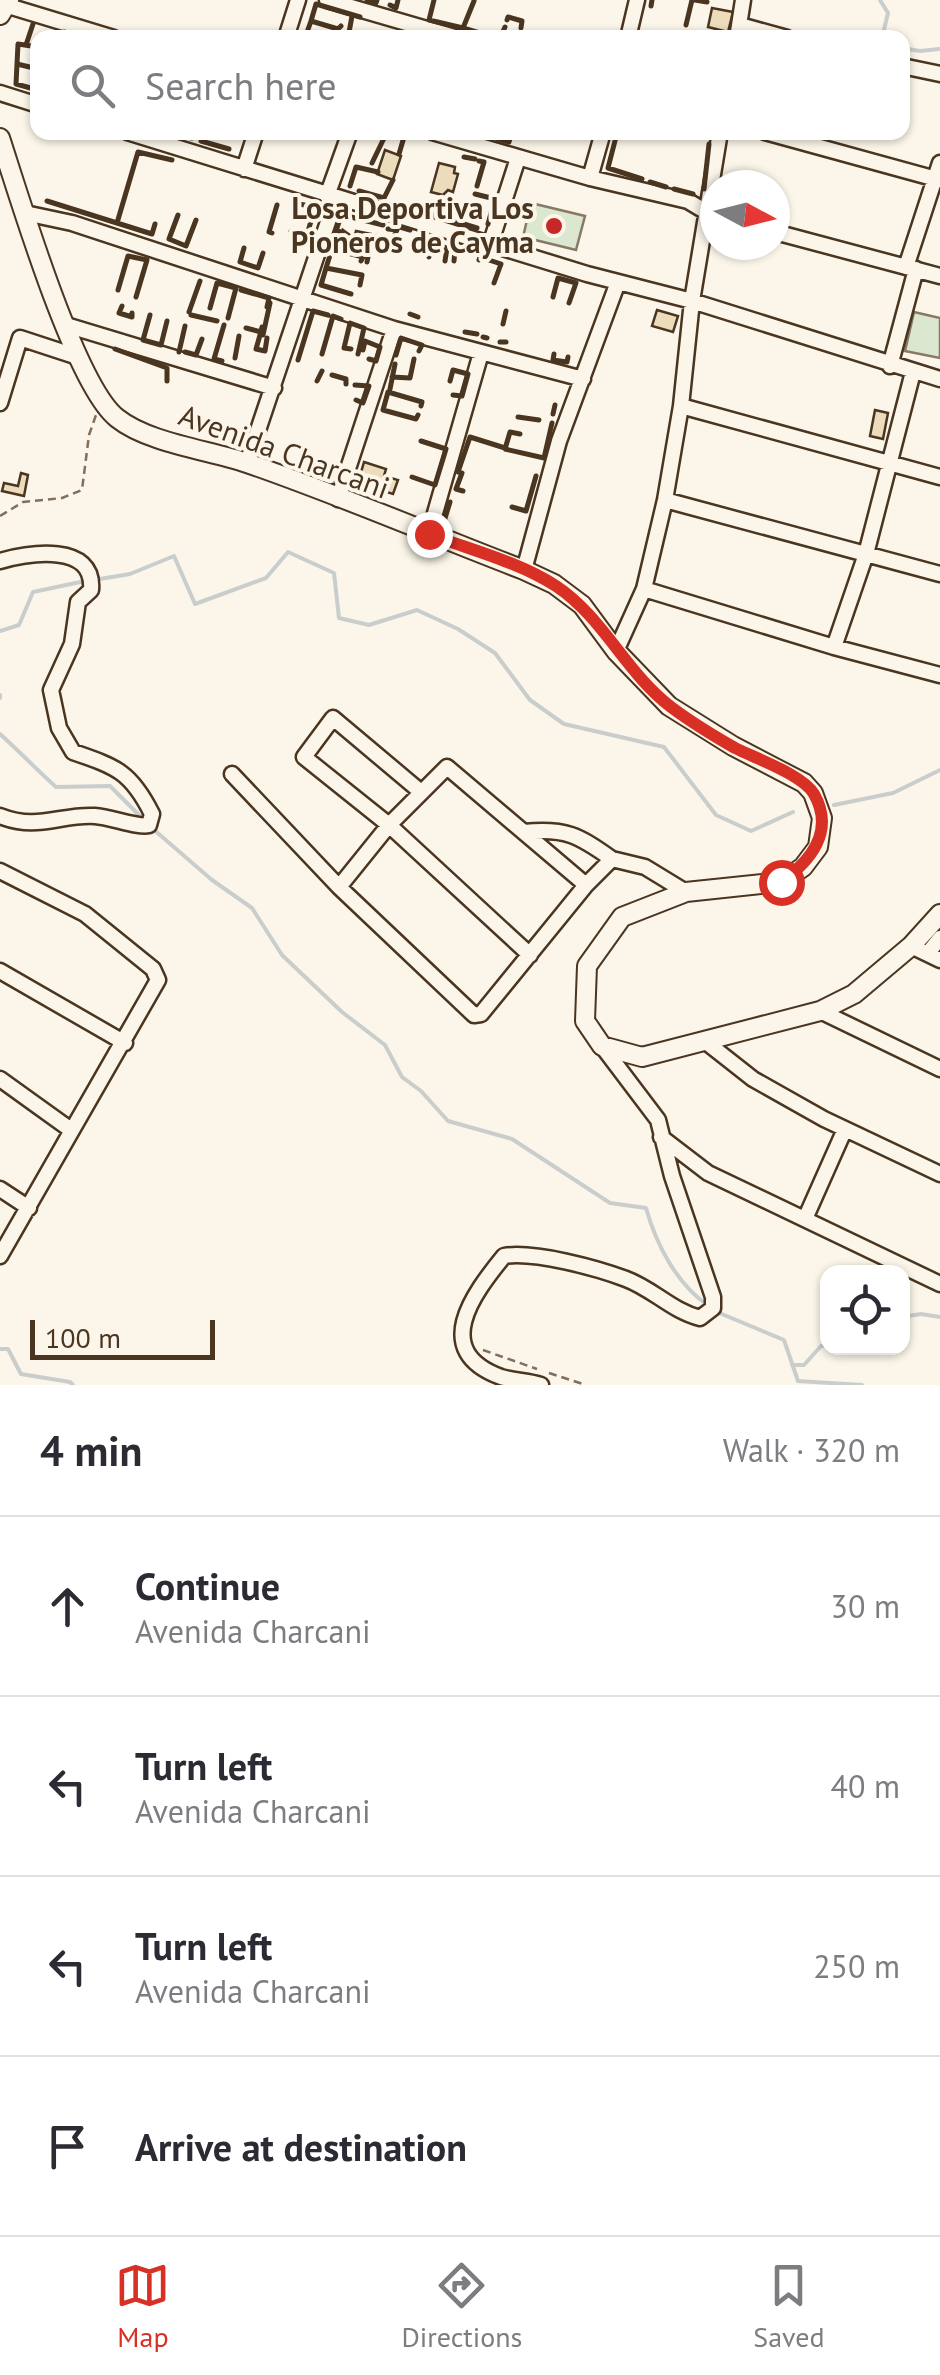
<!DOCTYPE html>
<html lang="en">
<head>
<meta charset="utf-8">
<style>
  body { margin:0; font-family:"PT Sans",sans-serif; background:#f2f2f3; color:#2b2b33 }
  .controls { position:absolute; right:30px; bottom:30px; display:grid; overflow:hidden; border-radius:20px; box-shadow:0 2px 8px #0004 }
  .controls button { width:90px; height:90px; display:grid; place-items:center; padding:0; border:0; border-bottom:2px solid #e1e1e2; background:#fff; color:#2b2b33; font:50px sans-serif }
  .compass { position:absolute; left:700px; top:170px; width:90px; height:90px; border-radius:50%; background:#fff; box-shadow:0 2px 8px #0004; rotate:97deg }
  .scale { position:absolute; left:30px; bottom:25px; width:185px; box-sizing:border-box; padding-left:10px; border:5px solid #4a3520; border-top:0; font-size:28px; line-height:35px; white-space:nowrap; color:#4a3520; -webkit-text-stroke:8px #fbf6e9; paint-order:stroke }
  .stop { position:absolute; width:30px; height:30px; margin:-22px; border:8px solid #d93025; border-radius:50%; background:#fff }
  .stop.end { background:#d93025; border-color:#fff; box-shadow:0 2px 10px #0008 }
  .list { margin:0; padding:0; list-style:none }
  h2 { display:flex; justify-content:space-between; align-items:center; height:130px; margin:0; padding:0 40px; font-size:42px }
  h2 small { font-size:32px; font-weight:400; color:#7c7c81 }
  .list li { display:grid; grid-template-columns:65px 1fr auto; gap:30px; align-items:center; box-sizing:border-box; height:180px; padding:0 40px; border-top:2px solid #e1e1e2 }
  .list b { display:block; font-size:38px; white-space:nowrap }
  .list p { margin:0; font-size:32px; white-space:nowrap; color:#7c7c81 }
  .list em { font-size:32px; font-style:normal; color:#7c7c81 }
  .icon { flex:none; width:55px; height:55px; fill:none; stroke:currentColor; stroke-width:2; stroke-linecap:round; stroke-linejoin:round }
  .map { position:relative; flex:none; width:940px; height:1385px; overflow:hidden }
  .search { position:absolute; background:#fff; box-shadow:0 2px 8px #0004; left:30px; right:30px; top:30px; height:110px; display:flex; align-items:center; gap:25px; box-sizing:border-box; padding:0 35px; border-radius:20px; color:#7c7c81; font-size:38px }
  .sheet { height:850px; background:#fff }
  nav { display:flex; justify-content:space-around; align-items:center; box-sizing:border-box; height:140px; border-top:2px solid #e1e1e2; background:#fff; font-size:28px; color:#7c7c81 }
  nav a { display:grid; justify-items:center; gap:5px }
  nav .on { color:#d93025 }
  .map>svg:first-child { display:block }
  .green { fill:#dce7d0; stroke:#887966; stroke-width:2.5 }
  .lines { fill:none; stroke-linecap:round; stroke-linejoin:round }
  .stream { stroke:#c9cecd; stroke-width:4 }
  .building { fill:#ecdcbc; stroke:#4a3520; stroke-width:2.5 }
  .minor-casing { stroke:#4a3520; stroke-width:19 }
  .major-casing { stroke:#4a3520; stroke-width:22 }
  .path { stroke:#7f6f5c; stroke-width:2.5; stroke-dasharray:8 5; stroke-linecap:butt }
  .minor { stroke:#fbf6e9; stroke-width:14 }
  .major { stroke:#fbf6e9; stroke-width:18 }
  .wall { stroke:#4a3520; stroke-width:5 }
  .route { stroke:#d93025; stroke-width:12 }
  .poi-dot { fill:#c62828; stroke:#fbf6e9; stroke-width:4 }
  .labels { text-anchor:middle; stroke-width:8; stroke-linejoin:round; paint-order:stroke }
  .poi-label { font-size:30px; font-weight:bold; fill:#4a3520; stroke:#fbf6e9; text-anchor:end }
  .street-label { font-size:30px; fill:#4a3520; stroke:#fbf6e9 }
</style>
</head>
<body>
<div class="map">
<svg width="940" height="1385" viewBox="0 0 940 1385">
  <rect width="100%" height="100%" fill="#fbf6e9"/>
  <path class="green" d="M531,203l54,13 -9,34 -53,-13z
    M914,312l26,6v40l-35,-7z"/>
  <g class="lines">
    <path class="stream" d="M880,0l8,13 -6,25
      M902,48l18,3 19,-2
      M94,580l36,-6 44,-18 21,48 71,-26 22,-26 46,21 5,45 30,7 48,-15 41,19 37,24 35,47 34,24 100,23 52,68 35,16 42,-19
      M0,631l19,-6 14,-33 52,-11
      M0,695v3
      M0,734c19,17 36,35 56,53l54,-1 36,36
      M834,805l59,-12 47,-23
      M153,829l59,51 40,28 30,47 60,57 43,33 17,32 19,14 27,30 64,18 98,64 36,5c10,36 31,77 63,98
      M717,1312l67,28 14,41 64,4
      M902,1317l19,-3 19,3
      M0,1349h8l13,25 49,8 3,3
      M792,1365h12l17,-19 7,-1"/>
  </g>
  <path class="building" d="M712,8l21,4 -5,20 -20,-5z
    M385,150l16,6 -8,24 -16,-6z
    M439,163l16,4 -1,6 4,1 -5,18 -5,-2 -5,5 -12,-3z
    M343,230l11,8 2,-7 20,4 -5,17 -24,-5 -4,-4z
    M657,310l21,6 -5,16 -21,-6z
    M875,410l13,3 -5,26 -13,-3z
    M364,462l22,7 -2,7 14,4 -5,14 -35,-11z
    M21,473l7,2 -4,21 -22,-5 2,-8 14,3z"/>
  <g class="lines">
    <g class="minor-casing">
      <path id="minor" d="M327,0l131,38
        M5,5l109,33
        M740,25l47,13
        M286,38l12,-38
        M628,38l9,-38
        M737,38l6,-38
        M902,66l38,8
        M0,93l38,12
        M127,132l460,142 105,27 248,78
        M432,132l158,46 98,23 25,15
        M765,132l175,48
        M244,169l12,-37
        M590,178l13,-46
        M327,196l23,-64
        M25,213l47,10 322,106 189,50
        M775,232l165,44
        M490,245l28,-87
        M906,267l34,-104
        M66,325l208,63
        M890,366l26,-97
        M0,403l20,-65 58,19
        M681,406l259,71
        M247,463l89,-265
        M338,499l56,-170
        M665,500l275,74
        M429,534l52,-181
        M0,561c29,-8 95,-19 91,29l-13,12 -6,42 -21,46 8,38 14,24c44,15 58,20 79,62l-3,11c-11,3 -38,-8 -54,-9 -35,-2 -57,15 -95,0
        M524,570l35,-129 59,-159
        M644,589l190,58 106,28
        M834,647l32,-93 47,-182
        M616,651l28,-62 21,-89 16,-94 11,-105 28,-169
        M232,774l107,113 135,128 7,-1 105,-129 26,-26 33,8 41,25
        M421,792l-88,-74 -29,39 85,68 141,130
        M524,832c42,-4 54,3 88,27
        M0,871l85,43 68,55 5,11 -158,276
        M339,887l50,-62 58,-58 139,118
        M911,946l29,14
        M928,953l12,-15
        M0,971l125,72
        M820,1011l120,58
        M706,1042l47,37 71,40 116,55
        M0,1079l71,51
        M661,1137l47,36 232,111
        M0,1189l29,19
        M805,1219l40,-90
        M541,1385c-13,-4 -27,-4 -40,-8 -71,-26 -28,-83 3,-121 30,-5 93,12 122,23 27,10 46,32 74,39l13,-10v-11l-41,-121 -14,-56 -56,-74"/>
    </g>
    <g class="major-casing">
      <path id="major" d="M0,15l9,-15
        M0,138c19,58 75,247 117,280 31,25 92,32 130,45 93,32 185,72 277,107l30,14 28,21 34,46 53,55 64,40 71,37 9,10 9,25 -4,29 -15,20 -22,15 -95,10 -64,25 -35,49 -2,55 17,25 40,11 178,-46 34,-17 57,-48 29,-32"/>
    </g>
    <path class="path" d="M0,516l23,-14 39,-4 20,-8 7,-55 7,-20
      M483,1350l54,19
      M549,1373l37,12"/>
    <use href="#minor" class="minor"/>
    <use href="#major" class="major"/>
    <path class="wall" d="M367,0l9,3 1,-3
      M434,0l-5,20 34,8 11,-27
      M695,0l12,2
      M390,5l6,3 2,-8
      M651,6l1,-6
      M507,20l1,-3 14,4 -1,7
      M686,25l6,-25
      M341,26l-3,3 -27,-8 5,-17 44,13
      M463,28l20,6
      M64,32l20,6
      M305,38l6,-17
      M348,38l4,-22
      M500,38l5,-11
      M518,38v-3
      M26,45l7,-21
      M38,47l-20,-3 -2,40 22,6
      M17,64l21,5
      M175,132l5,3
      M490,132l-1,4 20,6 3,-10
      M638,132l16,5 2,-5
      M617,133l-9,35 34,11
      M395,134l9,3 -5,17
      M541,135l7,2 2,-5
      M187,137l5,1
      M711,137l1,-5
      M201,141l28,8
      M464,157l11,2
      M372,163l15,-31
      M650,182l16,5
      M350,186l6,-19 22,5
      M477,186l7,-24 -5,-1
      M674,189l19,5
      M704,189l5,-45
      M359,191l25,7 9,-18
      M475,194l20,5 -7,25
      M47,201l70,22
      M427,213l50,15
      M178,215l-9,24 17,7 10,-26
      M343,215l40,10
      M340,219l-4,12 6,1
      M155,224l-3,10 -35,-11 21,-71 34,8
      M400,227l10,3
      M388,229l9,1 -6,12
      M291,231l16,4 8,-28 -16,-3
      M272,233l-3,-1 8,-27
      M244,248l-4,14 18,6 5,-15
      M429,257l2,-14 16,5
      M479,260l1,-3 21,7 -7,19
      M445,261l2,-13 8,3 -1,10
      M367,262l2,-10
      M326,268l-5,17 30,9
      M360,285l2,-10 -36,-7 6,-19 31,8 -2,4
      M118,290l10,-34 19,4 -11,37
      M241,290l28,8 -2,9
      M553,297l5,-19 18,5 -7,20
      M122,306l-3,7 13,4v-4
      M210,308l7,-25 19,5 -8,30
      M189,312l11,-31
      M410,314l8,3
      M150,315l-7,25 18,5 6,-24
      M191,315l26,6
      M503,324l3,-13
      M246,328l15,4 1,-5
      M465,332l12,2
      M483,337l4,1
      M267,338l-2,13 -9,-2 4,-14h3l7,-32
      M500,342h6
      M115,349l52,19v13
      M351,349l-7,-1 6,-25 14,5 -6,26
      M363,350l2,-9 15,6 -4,14 -7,-2
      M179,352l6,-26
      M185,352l11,3 6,-16
      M322,354l11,-38 8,3
      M554,354l-1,6 14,2 1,-5
      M396,355l5,-17 21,7 -3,6
      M235,358l4,-22
      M298,360l15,-49 15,4
      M222,361l-8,-2 10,-34
      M332,375l14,4v5
      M392,377l18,1 4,-19
      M317,381l5,-10
      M450,381l3,-11 15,4 -6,22 -9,-1
      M355,385l14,1 -6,17 -7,-3
      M390,389l5,-25
      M553,414l2,-9
      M418,415l-2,4 -33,-9 5,-18 34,10 -1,4
      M518,417l21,3
      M520,434l-10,-2 -5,17 39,9 8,-35
      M412,477l23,8 11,-36 -25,-8
      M463,491l-7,-2 6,-16 -4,-1 12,-35 35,11
      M512,507l14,4 10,-35
      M442,528l8,-26"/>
  </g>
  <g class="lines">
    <path class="route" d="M429,534c42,16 90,28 127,52 47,31 70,87 115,121 20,15 43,29 64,41 20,10 68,27 79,46 21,37 -3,67 -33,88"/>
  </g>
  <circle class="poi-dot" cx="554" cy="226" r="10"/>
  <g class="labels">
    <g class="poi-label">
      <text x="534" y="219">Losa Deportiva Los<tspan x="534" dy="34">Pioneros de Cayma</tspan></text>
    </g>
    <g class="street-label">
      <text transform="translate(284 452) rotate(20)" y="10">Avenida Charcani</text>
    </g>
  </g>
</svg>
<div class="controls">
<button><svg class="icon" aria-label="locate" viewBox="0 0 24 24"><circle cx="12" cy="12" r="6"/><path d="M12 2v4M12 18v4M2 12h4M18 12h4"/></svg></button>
</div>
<svg class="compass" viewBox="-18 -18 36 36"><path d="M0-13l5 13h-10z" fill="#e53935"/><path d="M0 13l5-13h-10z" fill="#7c7c81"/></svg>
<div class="scale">100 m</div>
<div class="stop" style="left:781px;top:882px"></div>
<div class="stop end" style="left:429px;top:534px"></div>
<div class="search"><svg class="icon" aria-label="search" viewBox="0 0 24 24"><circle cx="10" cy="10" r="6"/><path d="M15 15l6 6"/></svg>Search here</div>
</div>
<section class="sheet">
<h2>4 min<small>Walk · 320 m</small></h2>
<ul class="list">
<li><svg class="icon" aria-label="ahead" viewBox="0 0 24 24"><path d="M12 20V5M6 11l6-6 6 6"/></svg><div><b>Continue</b><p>Avenida Charcani</p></div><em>30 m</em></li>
<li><svg class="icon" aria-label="left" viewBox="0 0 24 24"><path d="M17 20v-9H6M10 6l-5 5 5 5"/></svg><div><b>Turn left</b><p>Avenida Charcani</p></div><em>40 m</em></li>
<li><svg class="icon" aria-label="left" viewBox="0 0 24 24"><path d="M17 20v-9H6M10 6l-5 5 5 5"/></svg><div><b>Turn left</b><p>Avenida Charcani</p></div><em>250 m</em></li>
<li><svg class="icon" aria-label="arrive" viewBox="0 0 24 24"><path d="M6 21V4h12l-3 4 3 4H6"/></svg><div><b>Arrive at destination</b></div></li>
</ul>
</section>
<nav>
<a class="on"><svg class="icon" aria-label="map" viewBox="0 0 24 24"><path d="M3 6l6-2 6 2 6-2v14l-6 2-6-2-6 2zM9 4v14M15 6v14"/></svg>Map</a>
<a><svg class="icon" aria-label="directions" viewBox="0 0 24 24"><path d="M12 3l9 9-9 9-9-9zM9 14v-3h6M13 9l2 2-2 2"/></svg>Directions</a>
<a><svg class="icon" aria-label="saved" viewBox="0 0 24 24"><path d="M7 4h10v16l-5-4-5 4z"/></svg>Saved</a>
</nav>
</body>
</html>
